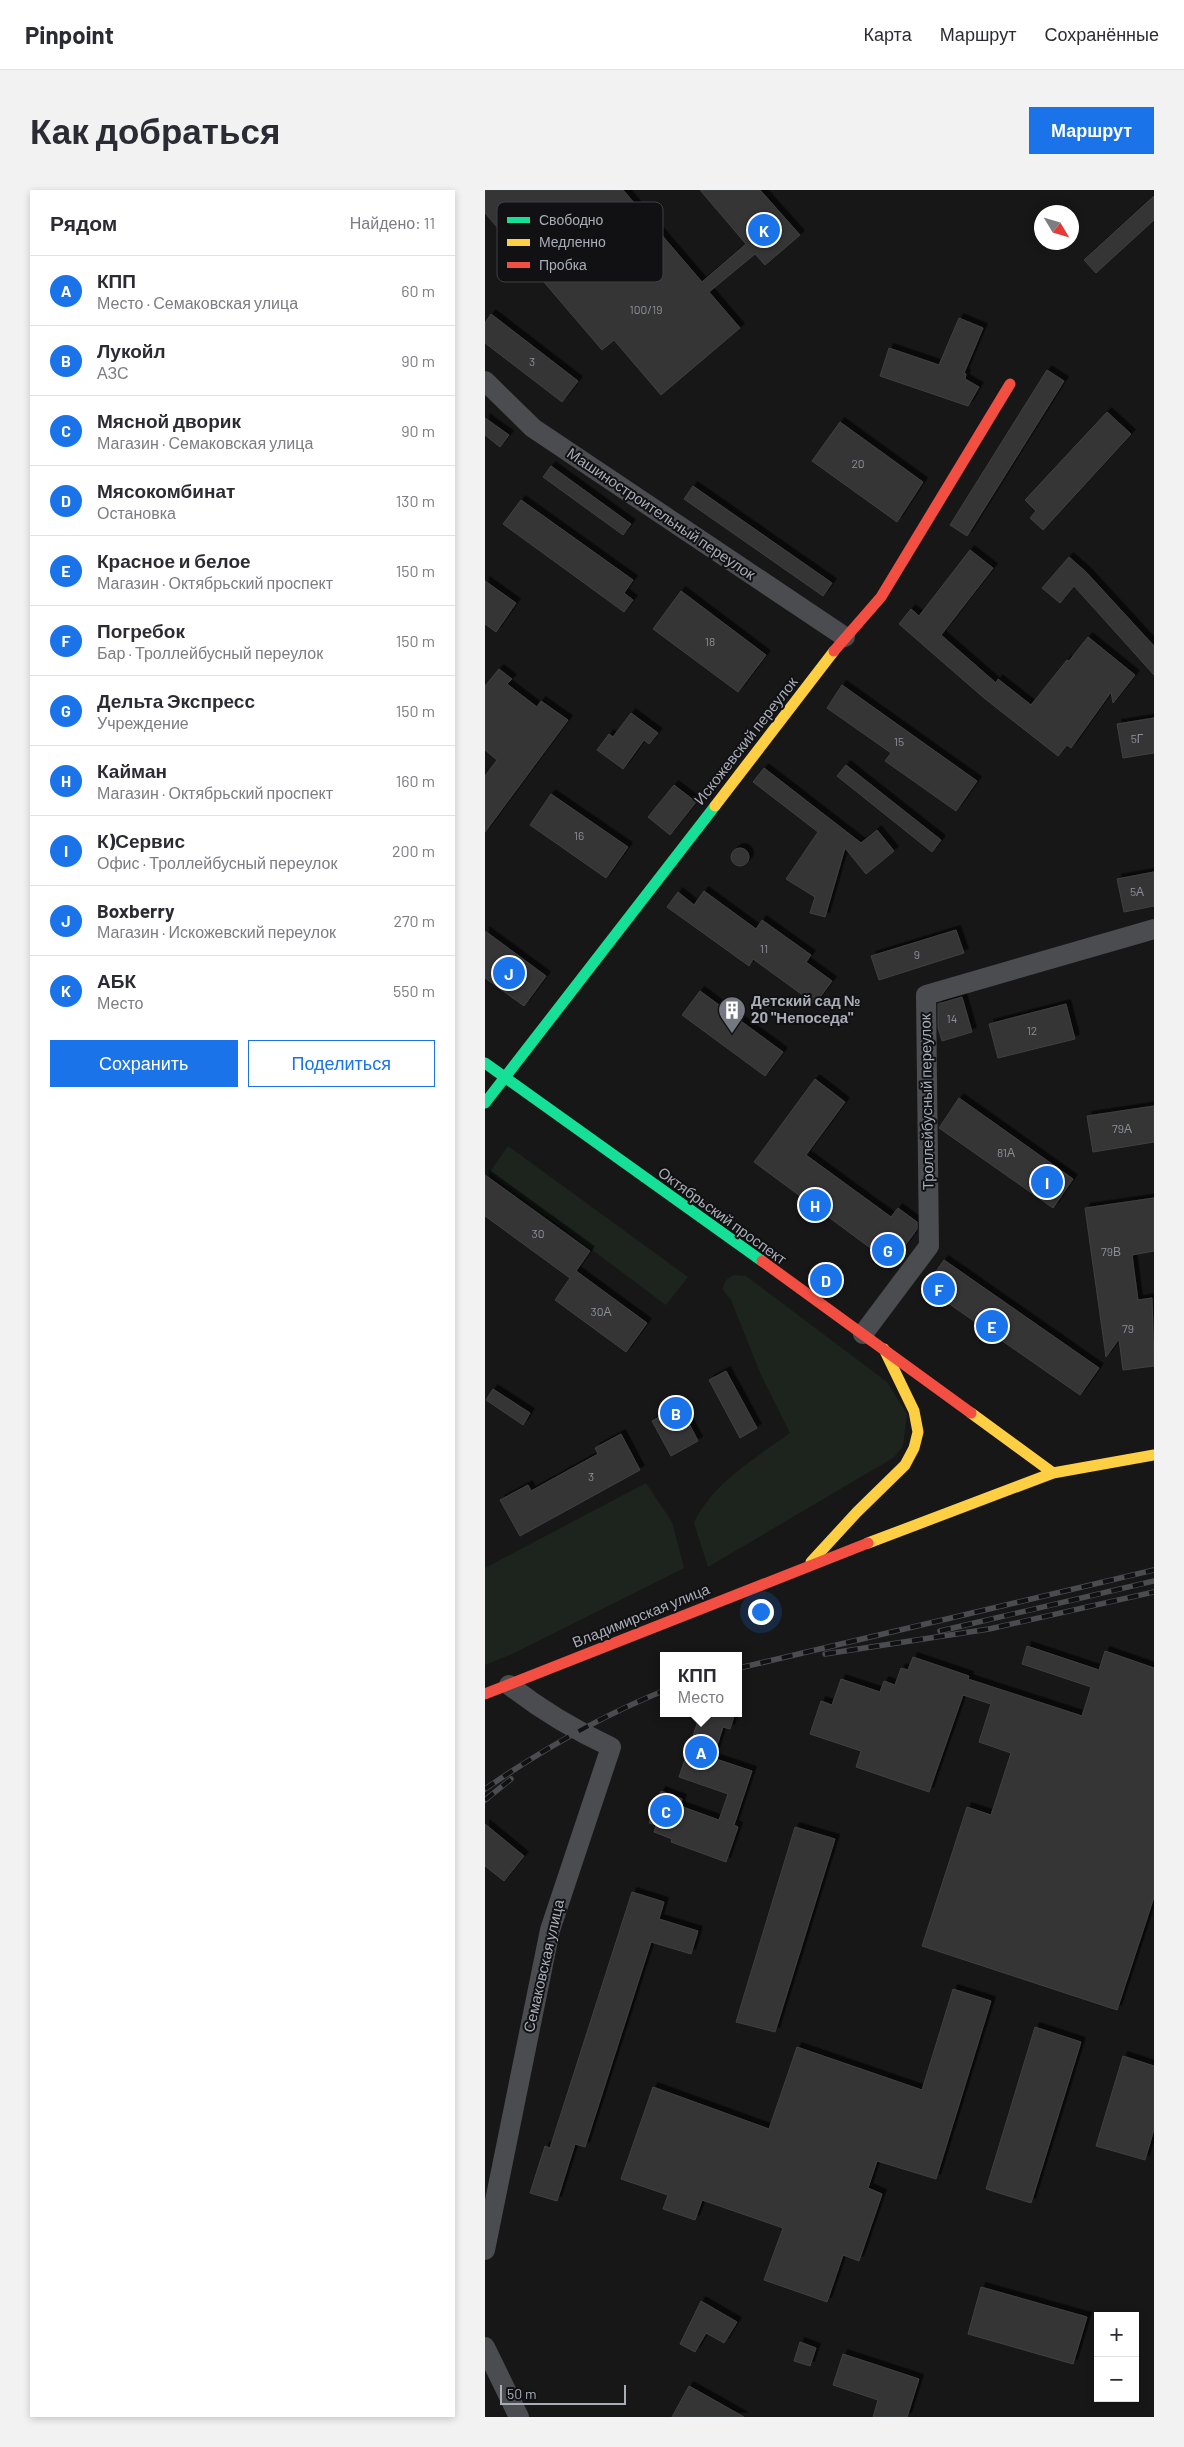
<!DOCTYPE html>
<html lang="ru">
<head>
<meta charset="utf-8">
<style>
  body { margin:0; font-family:Barlow,sans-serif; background:#f2f2f3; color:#2b2b33 }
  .controls { position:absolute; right:15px; bottom:15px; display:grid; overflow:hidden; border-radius:0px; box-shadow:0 2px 8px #0003 }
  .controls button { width:45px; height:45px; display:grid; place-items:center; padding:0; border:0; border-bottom:1px solid #e1e1e2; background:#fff; color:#2b2b33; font:25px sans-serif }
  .compass { position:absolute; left:549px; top:15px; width:45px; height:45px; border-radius:50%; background:#fff; box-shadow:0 2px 8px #0003; rotate:128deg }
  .scale { position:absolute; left:15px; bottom:12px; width:126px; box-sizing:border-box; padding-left:5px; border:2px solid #a8adb8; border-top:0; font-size:14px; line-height:18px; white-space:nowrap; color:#a8adb8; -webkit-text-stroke:4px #111113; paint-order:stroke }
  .you { position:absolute; left:275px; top:1421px; width:18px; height:18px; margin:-12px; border:4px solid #fff; border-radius:50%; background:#1a73e8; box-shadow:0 0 0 8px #1a73e833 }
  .badge { display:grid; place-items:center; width:32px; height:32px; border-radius:50%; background:#1a73e8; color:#fff; font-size:16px; font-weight:700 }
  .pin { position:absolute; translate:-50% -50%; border:2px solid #fff; box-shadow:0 1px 5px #0006 }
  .popup { position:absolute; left:175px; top:1462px; width:82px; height:65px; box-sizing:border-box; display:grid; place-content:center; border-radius:0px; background:#fff; filter:drop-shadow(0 1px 4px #0005); font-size:16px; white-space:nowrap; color:#7c7c81 }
  .popup b { font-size:19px; color:#2b2b33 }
  .popup::after { content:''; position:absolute; left:50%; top:100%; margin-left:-10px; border:10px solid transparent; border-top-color:#fff }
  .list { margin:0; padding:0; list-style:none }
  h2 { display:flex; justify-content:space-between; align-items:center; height:65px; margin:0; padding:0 20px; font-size:21px }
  h2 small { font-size:16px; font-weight:400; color:#7c7c81 }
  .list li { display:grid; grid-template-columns:32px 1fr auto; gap:15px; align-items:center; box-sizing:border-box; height:70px; padding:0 20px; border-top:1px solid #e1e1e2 }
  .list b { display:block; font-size:19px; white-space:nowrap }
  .list p { margin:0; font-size:16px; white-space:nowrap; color:#7c7c81 }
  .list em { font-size:16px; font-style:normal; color:#7c7c81 }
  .actions { display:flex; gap:10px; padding:15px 20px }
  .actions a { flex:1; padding:11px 0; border:1px solid #1a73e8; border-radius:0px; text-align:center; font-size:18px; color:#1a73e8 }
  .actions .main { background:#1a73e8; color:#fff }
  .map { position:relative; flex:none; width:669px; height:2227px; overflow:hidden; border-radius:0px }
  header { display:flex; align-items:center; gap:30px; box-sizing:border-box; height:70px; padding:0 25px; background:#fff; border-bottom:1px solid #e1e1e2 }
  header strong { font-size:24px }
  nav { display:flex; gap:28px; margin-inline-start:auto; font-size:18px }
  .intro { display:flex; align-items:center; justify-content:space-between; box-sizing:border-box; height:120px; padding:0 30px }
  h1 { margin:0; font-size:35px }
  .button { padding:12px 22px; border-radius:0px; background:#1a73e8; color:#fff; font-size:18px; font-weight:700 }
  main { display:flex; gap:30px; padding:0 30px }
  aside { flex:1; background:#fff; border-radius:0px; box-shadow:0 2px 8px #0003 }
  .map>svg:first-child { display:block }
  .green { fill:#1d241e }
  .building { fill:#353536; stroke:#3f4043; filter:url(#shadow) }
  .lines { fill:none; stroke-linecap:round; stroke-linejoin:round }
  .street { stroke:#4b4c50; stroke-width:20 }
  .fast { stroke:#16e098; stroke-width:11 }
  .slow { stroke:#ffcf43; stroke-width:11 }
  .jam { stroke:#f24e42; stroke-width:11 }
  .rail-casing { stroke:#4b4c4f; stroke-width:5.5 }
  .rail { stroke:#111113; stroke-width:4; stroke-dasharray:11; stroke-linecap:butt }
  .labels { text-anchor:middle; stroke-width:4; stroke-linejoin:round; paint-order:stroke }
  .number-label { font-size:12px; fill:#8b8f98 }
  .street-label { font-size:15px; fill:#a8adb8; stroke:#111113 }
  .poi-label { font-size:15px; font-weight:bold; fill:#a8adb8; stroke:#111113; text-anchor:start }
  .key { fill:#111113; stroke:#3e4045; stroke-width:1 }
  .key-label { font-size:14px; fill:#a8adb8 }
</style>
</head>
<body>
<header>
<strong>Pinpoint</strong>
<nav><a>Карта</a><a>Маршрут</a><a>Сохранённые</a></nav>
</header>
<div class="intro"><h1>Как добраться</h1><a class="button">Маршрут</a></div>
<main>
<aside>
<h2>Рядом<small>Найдено: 11</small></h2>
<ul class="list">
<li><span class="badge">A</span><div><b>КПП</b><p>Место · Семаковская улица</p></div><em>60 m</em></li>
<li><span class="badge">B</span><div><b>Лукойл</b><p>АЗС</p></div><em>90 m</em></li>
<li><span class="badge">C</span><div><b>Мясной дворик</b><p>Магазин · Семаковская улица</p></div><em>90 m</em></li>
<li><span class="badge">D</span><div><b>Мясокомбинат</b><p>Остановка</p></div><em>130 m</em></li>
<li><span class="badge">E</span><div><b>Красное и белое</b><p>Магазин · Октябрьский проспект</p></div><em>150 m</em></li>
<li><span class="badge">F</span><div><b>Погребок</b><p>Бар · Троллейбусный переулок</p></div><em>150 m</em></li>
<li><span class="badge">G</span><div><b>Дельта Экспресс</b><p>Учреждение</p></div><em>150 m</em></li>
<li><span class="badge">H</span><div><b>Кайман</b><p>Магазин · Октябрьский проспект</p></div><em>160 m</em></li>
<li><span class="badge">I</span><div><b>К)Сервис</b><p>Офис · Троллейбусный переулок</p></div><em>200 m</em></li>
<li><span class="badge">J</span><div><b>Boxberry</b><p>Магазин · Искожевский переулок</p></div><em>270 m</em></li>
<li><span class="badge">K</span><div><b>АБК</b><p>Место</p></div><em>550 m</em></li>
</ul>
<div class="actions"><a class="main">Сохранить</a><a>Поделиться</a></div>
</aside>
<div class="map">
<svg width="669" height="2227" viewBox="0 0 669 2227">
  <defs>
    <filter id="shadow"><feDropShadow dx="4.5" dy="-4.5" stdDeviation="0" flood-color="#0009"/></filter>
  </defs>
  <rect width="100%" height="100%" fill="#171717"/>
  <path class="green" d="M23,956l180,131 -22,28 -177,-132z
    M248,1085l13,1 141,106 20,32 -4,32 -10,12 -185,109 -14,-44c18,-40 62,-65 96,-90l-29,-58 -30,-75 -9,-11 4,-9z
    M161,1293l26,39 12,46 -170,85 -29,12v-97z"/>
  <path class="building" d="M0,0h138l79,92 44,-38 -46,-54h60l40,45 -35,30 -10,-11 -46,38 31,36 -79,67 -47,-55 -12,10 -117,-137z
    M669,6v24l-58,53 -12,-13z
    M6,124l87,67 -16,21 -77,-59v-20z
    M474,128l24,10 -19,45 2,1 -1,5 14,8 -11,19 -88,-30 9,-28 50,17z
    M562,180l17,11 -97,155 -17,-11z
    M622,222l24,22 -88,96 -13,-12 6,-7 -11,-11z
    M0,228l24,17 -9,12 -15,-12z
    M355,232l83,60 -26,40 -85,-61z
    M66,276l80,58 -8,11 -80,-58z
    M208,296l139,97 -9,13 -139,-97z
    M36,310l112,80 -9,13 9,7 -9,12 -121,-88z
    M485,360l23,18 -52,67 55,48 2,-4 33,26 36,-45 2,1 19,-24 47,38 -22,28 -2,-11 -40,56 -4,-3 -9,11 -74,-58 -85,-74 12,-15 8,7z
    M584,367l17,15 68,74v29l-80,-89 -14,17 -18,-15z
    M0,391l31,22 -20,29 -11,-8z
    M196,401l85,64 -28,37 -85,-63z
    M14,479l13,10 -5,5 30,23 4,-6 27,19 -83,112v-56l12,-16 -12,-10v-64z
    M357,495l135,96 -21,30 -71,-50 6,-8 -64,-45z
    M146,523l27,20 -9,11 -5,-4 -21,29 -26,-19 12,-16 4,3z
    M669,528v35l-31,5 -6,-34z
    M361,575l95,75 -9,12 -95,-76z
    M279,578l97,75 16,-13 17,21 -28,23 -21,-26 -20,69 -15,-4 5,-16 -29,-18 32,-47 -65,-50z
    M189,595l22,17 -26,33 -22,-18z
    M66,604l77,53 -22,31 -76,-53z
    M246 667a9 9 0 1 1 18 0a9 9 0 1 1-18 0Z
    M669,682v34l-30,6 -7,-33z
    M219,701l52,38 6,-9 49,35 -5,7 26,19 -17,23 -62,-45 -4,7 -82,-59 11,-15 16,13z
    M471,740l8,23 -85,27 -8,-24z
    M0,741l61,45 -22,30 -39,-28z
    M215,801l83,61 -18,24 -83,-61z
    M477,807l10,35 -30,9 -4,-13v-24z
    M581,814l9,35 -77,19 -9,-34z
    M330,889l30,23 -39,53 85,62 7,-9 19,14v7l-25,35 -138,-102z
    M474,908l114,81 -20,29 -114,-80z
    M669,916v36l-61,10 -6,-36z
    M0,985l105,76 -14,20 71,52 -21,29 -71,-52 15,-22 -85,-62z
    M669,1008v53l-22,4 6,45 14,-2 2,68 -31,4 -4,-31 -13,18 -21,-149z
    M459,1070l155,108 -19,27 -155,-108z
    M241,1181l31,57 -17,10 -31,-58z
    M8,1199l37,24 -7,12 -37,-25z
    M195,1216l18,35 -27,15 -19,-35z
    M136,1244l19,36 -120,66 -20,-36 28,-15 3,6 67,-37 -3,-6z
    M542,1456l72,24 6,-19 49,17v229l-37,113 -195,-64 45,-139 24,8 20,-62 -32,-11 12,-38 -28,-9 -34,97 -73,-25 5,-16 -51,-17 11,-33 11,4 9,-26 39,13 4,-11 11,4 6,-17 7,2 5,-13 56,19 -1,3 114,37 9,-29 -69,-23z
    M206,1523h44l-5,16 -7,-2 -10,31 39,13 -18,54 4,2 -12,35 -55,-20 1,-3 -18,-7 2,-7 -7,-2 12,-32 21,8 -2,7 39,14 9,-26 -49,-17 20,-59 -8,-2z
    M0,1634l39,32 -20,25 -19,-15z
    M310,1637l40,12 -60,193 -39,-10z
    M147,1702l32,10 -5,17 39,12 -7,23 -40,-12 -66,205 -10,-3 -18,57 -27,-8 15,-47 5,2z
    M468,1799l38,12 -55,178 -59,-18 -9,27 14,6 -23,67 -16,-6 -16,47 -63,-22 19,-52 -81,-28 -7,20 -32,-11 5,-14 -47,-16 32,-92 116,42 28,-82 125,43z
    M550,1837l46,15 -50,161 -45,-14z
    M638,1866l31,10v63l-9,31 -49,-14z
    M496,2097l106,30 -14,47 -105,-30z
    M216,2111l36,21 -13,21 -18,-10 -11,19 -15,-8z
    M315,2152l16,6 -6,18 -16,-5z
    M358,2164l76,25 -12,38h-34l5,-17 -45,-15z
    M204,2196l55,31h-72z"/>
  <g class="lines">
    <path class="street" d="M0,191l48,47 312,209
      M378,1144l66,-88 -3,-251 228,-66
      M0,2060l65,-320 61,-183c-37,-17 -70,-37 -102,-62
      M0,2157l34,70"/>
    <path class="fast" d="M0,873l277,198
      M0,913l230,-297"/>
    <path class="slow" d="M230,616l119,-155
      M486,1223l82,60 101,-18
      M383,1353l185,-70
      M326,1372l46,-50 48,-47 9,-17 4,-16 -4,-21 -30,-62"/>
    <path class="jam" d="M349,461l47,-54 129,-213
      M277,1071l209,152
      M0,1504l383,-151"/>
    <g class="rail-casing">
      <path id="rail" d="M455,1441l214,-50
        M340,1464l164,-25 165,-37
        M254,1478l415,-98
        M0,1599c57,-39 114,-72 178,-98
        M0,1610l26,-21"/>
    </g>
    <use href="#rail" class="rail"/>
  </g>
  <defs>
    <g id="building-pin" transform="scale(1.4375)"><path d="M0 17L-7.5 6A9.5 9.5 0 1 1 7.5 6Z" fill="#757880" stroke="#111113"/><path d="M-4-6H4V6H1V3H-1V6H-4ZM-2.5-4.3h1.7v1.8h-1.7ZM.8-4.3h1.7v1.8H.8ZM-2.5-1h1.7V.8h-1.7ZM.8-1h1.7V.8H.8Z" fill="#fff"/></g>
  </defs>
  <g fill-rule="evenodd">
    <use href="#building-pin" x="247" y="820"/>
  </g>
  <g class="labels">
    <g class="number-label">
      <text x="161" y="124">100/19</text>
      <text x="47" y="176">3</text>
      <text x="373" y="278">20</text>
      <text x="225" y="456">18</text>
      <text x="652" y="553">5Г</text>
      <text x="414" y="556">15</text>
      <text x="94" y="650">16</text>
      <text x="652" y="706">5А</text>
      <text x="279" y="763">11</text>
      <text x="432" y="769">9</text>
      <text x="467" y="833">14</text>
      <text x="547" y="845">12</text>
      <text x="637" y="943">79А</text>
      <text x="521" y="967">81А</text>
      <text x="53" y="1048">30</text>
      <text x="626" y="1066">79В</text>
      <text x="116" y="1126">30А</text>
      <text x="643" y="1143">79</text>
      <text x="106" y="1291">3</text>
    </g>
    <g class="street-label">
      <text transform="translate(176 324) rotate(34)" y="5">Машиностроительный переулок</text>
      <text transform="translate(261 551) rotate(-52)" y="5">Искожевский переулок</text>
      <text transform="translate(442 912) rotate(-91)" y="5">Троллейбусный переулок</text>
      <text transform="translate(237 1026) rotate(36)" y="5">Октябрьский проспект</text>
      <text transform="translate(156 1426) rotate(-22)" y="5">Владимирская улица</text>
      <text transform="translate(59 1776) rotate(-77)" y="5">Семаковская улица</text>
    </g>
    <g class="poi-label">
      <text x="266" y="816">Детский сад №<tspan x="266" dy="17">20 "Непоседа"</tspan></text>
    </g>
  </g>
  <rect x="12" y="12" width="166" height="80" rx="8" class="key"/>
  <rect x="22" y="27" width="23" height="6" fill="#16e098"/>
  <rect x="22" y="49" width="23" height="7" fill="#ffcf43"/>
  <rect x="22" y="72" width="23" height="6" fill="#f24e42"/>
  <g class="key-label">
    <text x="54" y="35">Свободно</text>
    <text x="54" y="57">Медленно</text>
    <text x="54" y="80">Пробка</text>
  </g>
</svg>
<div class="controls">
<button>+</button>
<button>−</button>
</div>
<svg class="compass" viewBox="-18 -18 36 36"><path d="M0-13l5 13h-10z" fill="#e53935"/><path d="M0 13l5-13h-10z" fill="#7c7c81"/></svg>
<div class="scale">50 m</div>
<div class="you"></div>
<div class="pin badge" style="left:216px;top:1562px">A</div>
<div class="popup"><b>КПП</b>Место</div>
<div class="pin badge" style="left:191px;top:1223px">B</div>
<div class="pin badge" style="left:181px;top:1621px">C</div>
<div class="pin badge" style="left:341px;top:1090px">D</div>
<div class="pin badge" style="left:507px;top:1136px">E</div>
<div class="pin badge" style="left:454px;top:1099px">F</div>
<div class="pin badge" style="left:403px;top:1060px">G</div>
<div class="pin badge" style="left:330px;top:1015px">H</div>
<div class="pin badge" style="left:562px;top:992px">I</div>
<div class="pin badge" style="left:24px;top:783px">J</div>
<div class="pin badge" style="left:279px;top:40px">K</div>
</div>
</main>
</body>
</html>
